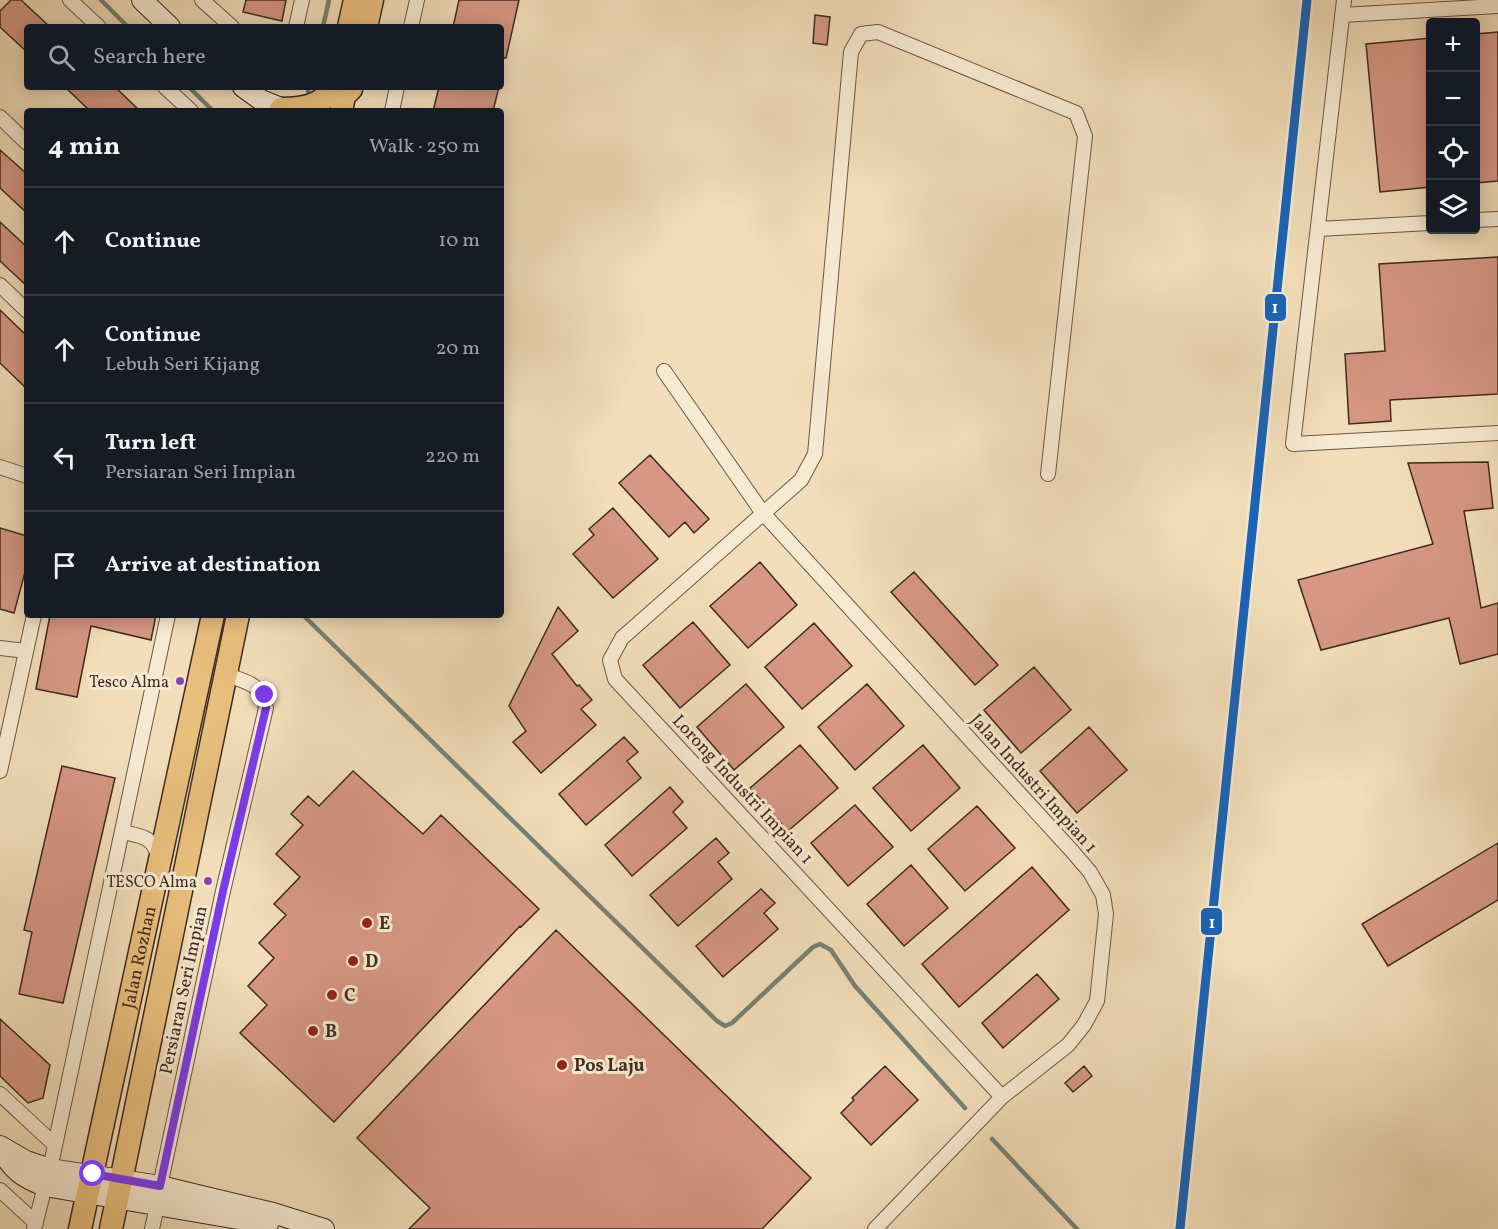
<!DOCTYPE html>
<html lang="en">
<head>
<meta charset="utf-8">
<style>
  body { margin:0; font-family:Vollkorn,serif; background:#242831; color:#f1f3f6 }
  .controls { position:absolute; right:18px; top:18px; display:grid; overflow:hidden; border-radius:6px; box-shadow:0 3px 15px #0003 }
  .controls button { width:54px; height:54px; display:grid; place-items:center; padding:0; border:0; border-bottom:2px solid #363941; background:#171b24; color:#f1f3f6; font:30px sans-serif }
  .stop { position:absolute; width:18px; height:18px; margin:-14px; border:4px solid #7c3aed; border-radius:50%; background:#fff }
  .stop.end { background:#7c3aed; border-color:#fff; box-shadow:0 2px 6px #0008 }
  .list { margin:0; padding:0; list-style:none }
  h2 { display:flex; justify-content:space-between; align-items:center; height:78px; margin:0; padding:0 24px; font-size:26px }
  h2 small { font-size:20px; font-weight:400; color:#9ea1a6 }
  .list li { display:grid; grid-template-columns:39px 1fr auto; gap:18px; align-items:center; box-sizing:border-box; height:108px; padding:0 24px; border-top:2px solid #363941 }
  .list b { display:block; font-size:22px; white-space:nowrap }
  .list p { margin:0; font-size:20px; white-space:nowrap; color:#9ea1a6 }
  .list em { font-size:20px; font-style:normal; color:#9ea1a6 }
  .icon { flex:none; width:33px; height:33px; fill:none; stroke:currentColor; stroke-width:2; stroke-linecap:round; stroke-linejoin:round }
  .map { position:relative; flex:none; width:1498px; height:1229px; overflow:hidden }
  .search { position:absolute; background:#171b24; box-shadow:0 3px 15px #0003; left:24px; top:24px; width:480px; height:66px; display:flex; align-items:center; gap:15px; box-sizing:border-box; padding:0 21px; border-radius:6px; color:#9ea1a6; font-size:22px }
  .panel { position:absolute; background:#171b24; box-shadow:0 3px 15px #0003; left:24px; top:108px; width:480px; height:510px; border-radius:6px }
  .map>svg:first-child { display:block }
  .lines { fill:none; stroke-linecap:round; stroke-linejoin:round }
  .stream { stroke:#778274; stroke-width:4.5 }
  .building { fill:#d69784; stroke:#402a22; stroke-width:1.5 }
  .street-casing { stroke:#6c5748; stroke-width:16 }
  .secondary-casing { stroke:#402a22; stroke-width:22 }
  .primary-casing { stroke:#402a22; stroke-width:25 }
  .street { stroke:#f7ead2; stroke-width:14 }
  .secondary { stroke:#f7ead2; stroke-width:20 }
  .primary { stroke:#e9bf7d; stroke-width:22 }
  .rail-1-casing { stroke:#f7ead2; stroke-width:14 }
  .rail-1 { stroke:#1964b7; stroke-width:9 }
  .route { stroke:#7c3aed; stroke-width:8 }
  .bus-dot { fill:#8e44ad; stroke:#f7ead2; stroke-width:2 }
  .poi-dot { fill:#8f2418; stroke:#f7ead2; stroke-width:2 }
  .labels { text-anchor:middle; stroke-width:6; stroke-linejoin:round; paint-order:stroke }
  .bus-label { font-size:16px; fill:#402a22; stroke:#f7ead2; text-anchor:end }
  .street-label { font-size:18px; fill:#402a22; stroke:#f7ead2 }
  .poi-label { font-size:18px; font-weight:bold; fill:#402a22; stroke:#f7ead2; text-anchor:start }
  .line-badge { stroke:#f7ead2; stroke-width:2 }
  .badge-label { font-size:16px; text-anchor:middle; font-weight:bold; fill:#fff }
</style>
</head>
<body>
<div class="map">
<svg width="1498" height="1229" viewBox="0 0 1498 1229">
  <rect width="100%" height="100%" fill="#f2deba"/>
  <filter id="stains"><feTurbulence type="fractalNoise" baseFrequency=".00333" numOctaves="4"/><feColorMatrix values="0 0 0 0 .2 0 0 0 0 .09 0 0 0 0 .02 0 0 0 .5 -.17"/></filter>
  <radialGradient id="worn" r=".72"><stop offset=".6" stop-color="#630" stop-opacity="0"/><stop offset="1" stop-color="#630" stop-opacity=".3"/></radialGradient>
  <g class="lines">
    <path class="stream" d="M101,0l27,27
      M323,27l6,-27
      M189,87l24,24
      M308,91l1,-4
      M303,615l414,406 8,5 7,-3 81,-76 7,-3 11,6 24,36 110,122
      M992,1139l85,90"/>
  </g>
  <path class="building" d="M11,0h10l29,27h-23v25l-27,-25v-16z
    M246,0h40l-4,21 -39,-9z
    M459,0h60l-13,58h-5v-31h-48z
    M815,15l15,2 -3,28 -14,-2z
    M1498,32v149l-22,2v-149z
    M1431,38v149l-51,5 -14,-148z
    M65,87h50l25,24h-50z
    M439,87h60l-6,24h-60z
    M0,150l27,24v39l-27,-25z
    M0,222l27,25v39l-27,-25z
    M1498,257v137l-108,6 1,21 -42,3 -4,-70 40,-3 -6,-87z
    M0,310l27,26v53l-27,-26z
    M650,455l59,64 -15,14 -9,-11 -16,15 -50,-54z
    M1488,462l5,46 -29,3 17,97 17,-5v51l-38,10 -11,-46 -128,32 -23,-70 135,-36 -25,-81z
    M613,508l45,51 -45,39 -40,-44 21,-19 -5,-6z
    M0,528l27,8v29l-13,48 -14,-4z
    M760,562l37,43 -49,43 -38,-42z
    M914,572l84,93 -23,20 -84,-93z
    M558,607l20,24 -26,23 25,32 2,-1 13,15 -11,9 15,16 -55,48 -28,-31 13,-11 -17,-25z
    M50,615h106l-5,25 -60,-14 -14,71 -41,-8z
    M693,622l37,43 -50,43 -37,-43z
    M814,623l38,43 -50,43 -37,-42z
    M1034,667l37,43 -50,43 -37,-43z
    M746,684l38,43 -50,43 -37,-43z
    M867,684l37,42 -49,44 -37,-43z
    M1089,727l38,43 -50,43 -37,-42z
    M624,737l14,15 -11,9 14,17 -55,47 -27,-31z
    M800,745l38,43 -50,43 -38,-43z
    M923,745l37,43 -49,43 -38,-43z
    M62,766l53,12 -52,225 -44,-9 13,-62 -8,-2z
    M353,771l70,63 18,-19 98,94 -18,18 -1,-1 -186,196 -94,-89 27,-28 -19,-19 26,-28 -15,-15 27,-28 -12,-11 26,-27 -24,-23 27,-29 -12,-11 17,-18 11,10z
    M670,787l13,15 -10,10 14,16 -55,48 -27,-31z
    M855,805l38,42 -45,39 -37,-43z
    M977,806l38,42 -50,43 -37,-42z
    M716,838l13,15 -11,9 14,17 -54,47 -28,-31z
    M1498,843v57l-110,66 -26,-42z
    M911,865l37,43 -44,38 -37,-42z
    M1032,867l37,43 -110,97 -37,-43z
    M761,889l14,14 -11,10 14,16 -55,48 -27,-31z
    M556,930l255,248 -49,51h-353l21,-21 -73,-70z
    M1037,974l22,25 -56,49 -21,-25z
    M0,1019l50,46 -7,33 -15,5 -28,-27z
    M885,1066l33,34 -47,45 -30,-32 13,-13 -2,-2z
    M1084,1066l8,10 -19,16 -8,-9z"/>
  <g class="lines">
    <g class="street-casing">
      <path id="street" d="M70,0l29,27
        M202,0l30,27
        M1344,0l-51,444 205,-11
        M1342,15l156,-9
        M296,27l6,-27
        M411,27l6,-27
        M165,87l26,24
        M392,111l5,-24
        M0,117l27,26
        M1476,220l22,-1
        M1318,229l112,-6
        M0,285l27,26
        M664,371l98,141 310,339 18,21 13,23 3,19 -9,87 -13,24 -16,20 -66,52 -127,132
        M0,467l27,9
        M0,648l26,3
        M0,771l34,-156
        M122,832c20,4 33,5 37,28
        M0,1094l55,51
        M1002,1097l-387,-418 -5,-19 12,-22 179,-158 14,-26 36,-402 10,-18 17,-2 198,81 9,23 -37,338
        M50,1169l118,-554
        M160,1186l63,-295 43,-183c-3,-23 -20,-27 -40,-33
        M0,1190l36,33
        M34,1229l11,-43
        M152,1229l5,-23"/>
    </g>
    <g class="secondary-casing">
      <path id="secondary" d="M142,0l28,27
        M243,87l18,13 27,11
        M0,1146l26,15 24,8 110,17 113,27 51,16
        M1,1149c11,21 22,29 44,37l223,38"/>
    </g>
    <g class="primary-casing">
      <g id="primary">
        <path d="M349,27l6,-27"/>
        <path d="M366,27l6,-27"/>
        <path d="M281,109c19,0 42,-2 51,-22"/>
        <path d="M341,111l3,-15 7,-7"/>
        <path id="s1" d="M80,1229l133,-614"/>
        <path d="M111,1229l127,-614"/>
      </g>
    </g>
    <use href="#street" class="street"/>
    <use href="#secondary" class="secondary"/>
    <use href="#primary" class="primary"/>
    <g class="rail-1-casing">
      <path id="rail-1" d="M1180,1229l127,-1229"/>
    </g>
    <use href="#rail-1" class="rail-1"/>
  </g>
  <g class="lines">
    <path class="route" d="M93,1174l67,12 63,-295 43,-183 -1,-13"/>
  </g>
  <g class="bus-dot">
    <circle cx="180" cy="681" r="5"/>
    <circle cx="208" cy="881" r="5"/>
  </g>
  <g class="poi-dot">
    <circle cx="367" cy="923" r="6"/>
    <circle cx="353" cy="961" r="6"/>
    <circle cx="332" cy="995" r="6"/>
    <circle cx="313" cy="1031" r="6"/>
    <circle cx="562" cy="1065" r="6"/>
  </g>
  <g class="labels">
    <g class="bus-label">
      <text x="169" y="687">Tesco Alma</text>
      <text x="197" y="887">TESCO Alma</text>
    </g>
    <g class="street-label">
      <text transform="translate(1034 783) rotate(48)" y="6">Jalan Industri Impian 1</text>
      <text transform="translate(743 789) rotate(47)" y="6">Lorong Industri Impian 1</text>
      <text dy="6" stroke="none"><textPath href="#s1" startOffset="278">Jalan Rozhan</textPath></text>
      <text transform="translate(183 990) rotate(-78)" y="6">Persiaran Seri Impian</text>
    </g>
    <g class="poi-label">
      <text x="379" y="929">E</text>
      <text x="365" y="967">D</text>
      <text x="344" y="1001">C</text>
      <text x="325" y="1037">B</text>
      <text x="574" y="1071">Pos Laju</text>
    </g>
  </g>
  <g class="line-badge">
    <rect x="1264" y="293" width="23" height="29" rx="6" fill="#1964b7"/>
    <rect x="1200" y="907" width="23" height="29" rx="6" fill="#1964b7"/>
  </g>
  <g class="badge-label">
    <text x="1275" y="313">1</text>
    <text x="1212" y="928">1</text>
  </g>
  <rect width="100%" height="100%" filter="url(#stains)"/>
  <rect width="100%" height="100%" fill="url(#worn)"/>
</svg>
<div class="controls">
<button>+</button>
<button>−</button>
<button><svg class="icon" aria-label="locate" viewBox="0 0 24 24"><circle cx="12" cy="12" r="6"/><path d="M12 2v4M12 18v4M2 12h4M18 12h4"/></svg></button>
<button><svg class="icon" aria-label="layers" viewBox="0 0 24 24"><path d="M12 4l9 5-9 5-9-5zM3 14l9 5 9-5"/></svg></button>
</div>
<div class="stop" style="left:93px;top:1174px"></div>
<div class="stop end" style="left:265px;top:695px"></div>
<div class="search"><svg class="icon" aria-label="search" viewBox="0 0 24 24"><circle cx="10" cy="10" r="6"/><path d="M15 15l6 6"/></svg>Search here</div>
<section class="panel">
<h2>4 min<small>Walk · 250 m</small></h2>
<ul class="list">
<li><svg class="icon" aria-label="ahead" viewBox="0 0 24 24"><path d="M12 20V5M6 11l6-6 6 6"/></svg><div><b>Continue</b></div><em>10 m</em></li>
<li><svg class="icon" aria-label="ahead" viewBox="0 0 24 24"><path d="M12 20V5M6 11l6-6 6 6"/></svg><div><b>Continue</b><p>Lebuh Seri Kijang</p></div><em>20 m</em></li>
<li><svg class="icon" aria-label="left" viewBox="0 0 24 24"><path d="M17 20v-9H6M10 6l-5 5 5 5"/></svg><div><b>Turn left</b><p>Persiaran Seri Impian</p></div><em>220 m</em></li>
<li><svg class="icon" aria-label="arrive" viewBox="0 0 24 24"><path d="M6 21V4h12l-3 4 3 4H6"/></svg><div><b>Arrive at destination</b></div></li>
</ul>
</section>
</div>
</body>
</html>
